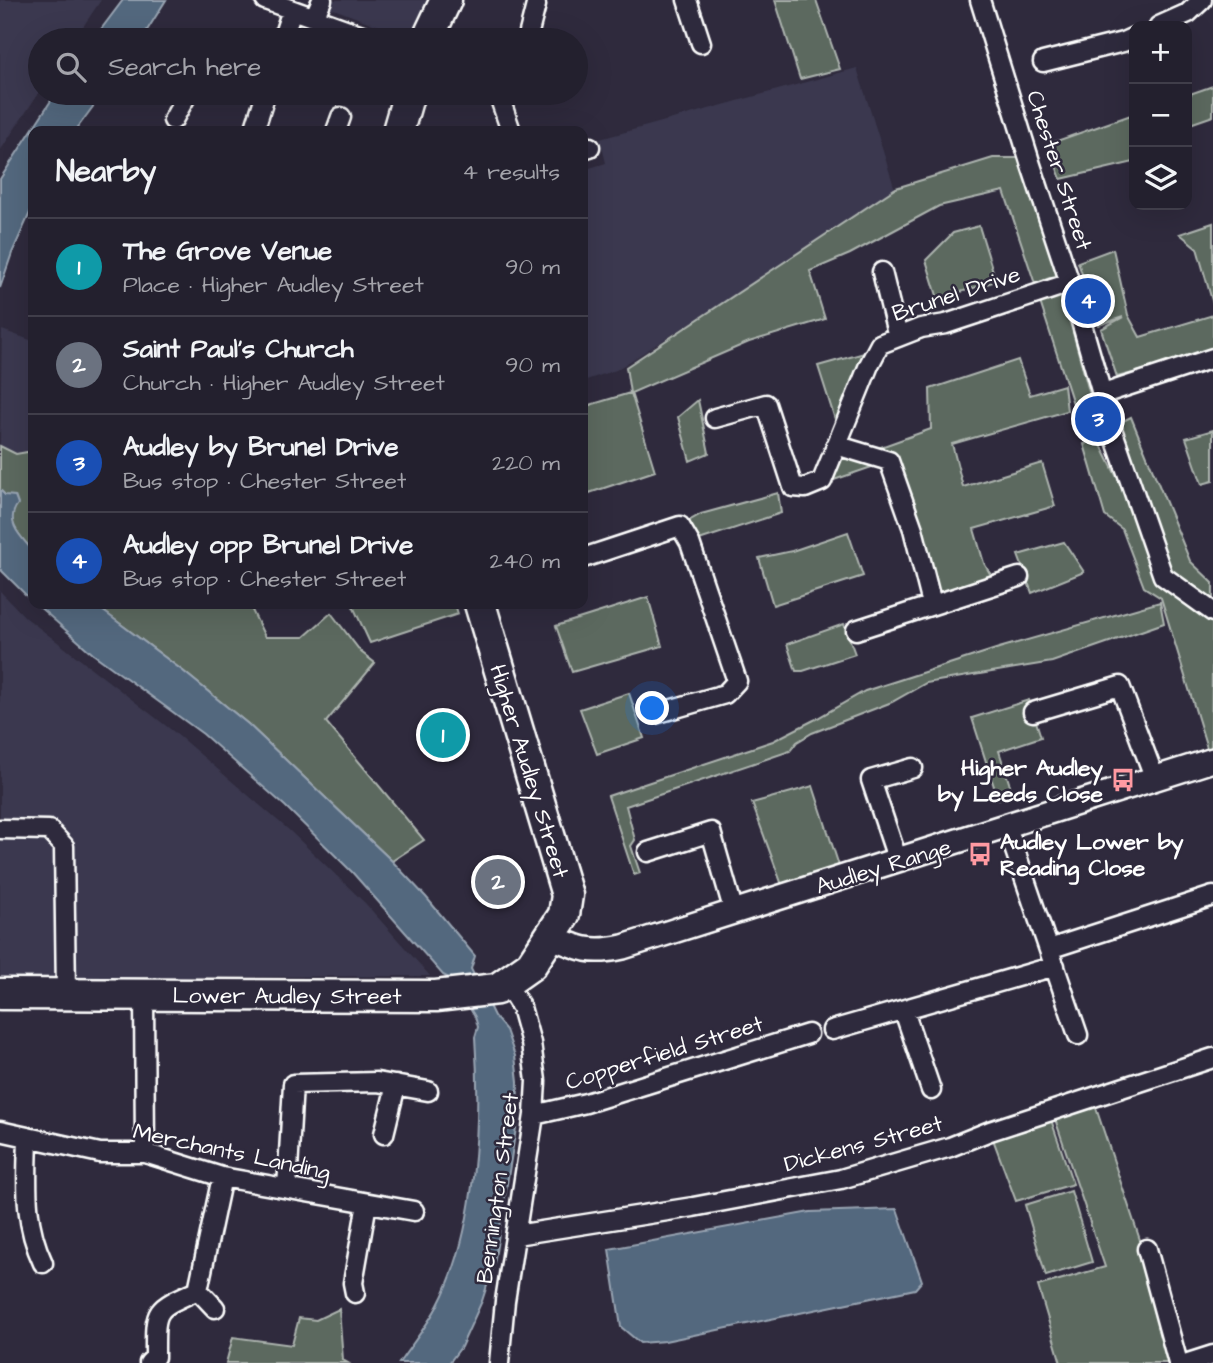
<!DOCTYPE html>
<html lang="en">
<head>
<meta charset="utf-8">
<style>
  body { margin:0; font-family:"Architects Daughter",sans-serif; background:#2f2d3a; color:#f1f3f6 }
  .controls { position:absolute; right:21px; top:21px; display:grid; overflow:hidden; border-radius:14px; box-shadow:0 7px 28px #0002 }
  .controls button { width:63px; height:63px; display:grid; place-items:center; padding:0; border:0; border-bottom:2px solid #403e4a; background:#23202e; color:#f1f3f6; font:35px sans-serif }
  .you { position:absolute; left:653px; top:709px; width:24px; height:24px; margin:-18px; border:5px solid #fff; border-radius:50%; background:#1a73e8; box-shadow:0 0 0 10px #1a73e833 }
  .badge { display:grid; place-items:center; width:46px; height:46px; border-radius:50%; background:#ff9aa2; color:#fff; font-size:23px; font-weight:700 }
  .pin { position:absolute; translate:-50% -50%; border:4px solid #fff; box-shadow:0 2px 7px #0006 }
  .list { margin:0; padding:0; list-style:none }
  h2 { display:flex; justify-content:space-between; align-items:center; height:91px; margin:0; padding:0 28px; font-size:30px }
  h2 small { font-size:23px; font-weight:400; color:#a3a3aa }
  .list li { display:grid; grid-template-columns:46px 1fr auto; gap:21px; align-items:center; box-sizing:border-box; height:98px; padding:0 28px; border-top:2px solid #403e4a }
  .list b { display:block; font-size:26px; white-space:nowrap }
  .list p { margin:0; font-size:23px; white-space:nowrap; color:#a3a3aa }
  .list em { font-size:23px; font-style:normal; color:#a3a3aa }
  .icon { flex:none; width:38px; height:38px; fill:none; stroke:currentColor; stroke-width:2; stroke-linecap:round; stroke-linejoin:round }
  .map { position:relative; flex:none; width:1213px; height:1363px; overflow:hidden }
  .search { position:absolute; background:#23202e; box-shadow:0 7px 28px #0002; left:28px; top:28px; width:560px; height:77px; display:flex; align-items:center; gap:18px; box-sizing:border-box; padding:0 24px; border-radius:38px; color:#a3a3aa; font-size:26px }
  .panel { position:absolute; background:#23202e; box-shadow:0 7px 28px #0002; left:28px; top:126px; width:560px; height:483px; border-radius:14px }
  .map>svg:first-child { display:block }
  .built { fill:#3b394f }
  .green { fill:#5b695f; stroke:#adb4af; stroke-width:2 }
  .water { fill:#53677e; stroke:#98a4b2; stroke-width:2 }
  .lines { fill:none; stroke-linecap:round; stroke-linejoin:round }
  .minor-casing { stroke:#fff; stroke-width:23 }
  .tertiary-casing { stroke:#fff; stroke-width:28 }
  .trunk-casing { stroke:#fff; stroke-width:35 }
  .minor { stroke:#2f2a3d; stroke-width:18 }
  .tertiary { stroke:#2f2a3d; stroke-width:23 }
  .trunk { stroke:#2f2a3d; stroke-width:30 }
  .labels { text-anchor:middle; stroke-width:5; stroke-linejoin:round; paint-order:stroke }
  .street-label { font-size:23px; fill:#fff; stroke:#2f2a3d }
  .poi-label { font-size:23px; font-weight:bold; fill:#fff; stroke:#2f2a3d; text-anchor:end }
</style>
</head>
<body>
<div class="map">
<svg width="1213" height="1363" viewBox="0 0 1213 1363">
  <rect width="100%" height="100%" fill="#2f2a3d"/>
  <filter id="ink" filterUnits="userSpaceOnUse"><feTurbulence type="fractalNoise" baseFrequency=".0143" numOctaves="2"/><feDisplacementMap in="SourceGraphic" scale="14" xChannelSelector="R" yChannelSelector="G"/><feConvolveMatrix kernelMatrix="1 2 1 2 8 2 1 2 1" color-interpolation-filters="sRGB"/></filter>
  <g filter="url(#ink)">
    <path class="built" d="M0,0h101l-27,40h-34v51l-40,60z
      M310,0h123l-13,29 -9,7h-6z
      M857,68l39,125 -280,177 -33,11v-211l23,-7 -6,-24z
      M2,330l31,11v110l-17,3 -16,-8z
      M0,591l25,26 149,115 116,99 75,72 65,73 -430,2z"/>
    <path class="green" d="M775,0h41l24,69 -40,10z
      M1213,86v30l-26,9v-30z
      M1134,114v28l-2,1 2,19 -73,17 -13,-35z
      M993,158h27l37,117 -22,9 -31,-93 -65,15 -89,48 -40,17 15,48 -76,23 -118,51 24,78 -72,24v-88l47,-14 -4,-26 270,-179z
      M1213,223v81l-16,-56 -17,-14z
      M979,226l17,55 -58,18 -12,-39 27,-27z
      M1113,249l15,66 12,22 73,-22v38l-96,24 -16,-48 22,-12 -24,8 -21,-63z
      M1062,292l34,125 -16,8 -41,-126z
      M875,350l-35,85 -22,-69z
      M1018,360l12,35 34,-10 3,26 -115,33 11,43 79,-24 13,43 -81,23 10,34 12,21 -64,20 -43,-143 -58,20 5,-36 31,7 64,-23 -1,-40z
      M698,400l11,53 -19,8 -12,-44z
      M1131,417l59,144 23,22 -2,178 -50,-163 -17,-11 -22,-58 -17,-13 -21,-72 14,-5 60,121 -39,-137z
      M1213,430v51l-11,3 -16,-46z
      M0,446l16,8 17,-3v100c-7,-8 -17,-18 -21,-29 -4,-12 1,-21 -12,-32z
      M778,493l3,20 -91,30 -10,-17 21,-12z
      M848,532l15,44 -90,29 -14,-47 33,-7z
      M1064,542l20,30 -52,21 -14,-38z
      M648,597l14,49 -90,26 -16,-46z
      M1160,602l4,21 -112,39 -126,21 -34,19 -80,31 -15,9 -7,9 -164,55 9,34 -4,6 9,27 -6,2 -26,-79 165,-55 41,-21 51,-29 134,-43z
      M94,604h155l16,33h39l27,-24 30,39 14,11 -49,59 98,118 -32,21 -144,-137 -65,-53z
      M352,604h103l3,10 -88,29z
      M844,624l11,30 -52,17h-7l-9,-27z
      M629,693l15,45 -47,16 -17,-45z
      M1029,700l12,37 -42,14 14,44 -15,4 -26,-81z
      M813,786l30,92 -57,18 -34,-93z
      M1093,1099l50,150 35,114h-117l-23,-77 67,-19 -52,-154z
      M1048,1111l25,73 -57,17 -26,-70z
      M1071,1191l21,71 -46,14 -21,-71z
      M339,1309l4,51 5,3h-122l7,-26 59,8 7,-27 17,2z"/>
    <path class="water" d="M123,0h43l-25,40h-48z
      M56,93h47l-28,38h-42v75l-21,47 -12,35v-109z
      M0,490l5,5 10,1 3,8c-14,18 3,33 15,47v51l-33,-33z
      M36,604h58l89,67 65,53 144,137 34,36 49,59 -4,13 23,47 12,14 9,26 3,26 -1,40 -23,142 -12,37 -21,46 -12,16h-50c13,-19 28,-37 39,-58 39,-74 43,-186 37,-268l3,-10 -3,-10 -22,-37 -10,-5 -91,-103 -67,-66 -82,-72 -110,-80z
      M897,1209l25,72 -7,8 -250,52 -25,2 -19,-16 -12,-78 201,-37z"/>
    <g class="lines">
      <g class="minor-casing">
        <path id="minor" d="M265,0l111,40
          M687,0l14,43
          M980,0l51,165 39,118 43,149 50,144 50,36
          M314,18l8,-18
          M1159,26l29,-13 14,-13
          M282,40l10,-30
          M527,40l9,-35
          M1043,62l80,-20 11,-5
          M498,93l13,38
          M173,120l15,-27
          M254,131l12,-38
          M336,131l5,-14
          M583,149l7,-2
          M882,272l16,65
          M1103,394l110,-36
          M715,418l51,-14 27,83 12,1 17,-7 47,-116 11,-21 41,-16 25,-4 124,-41
          M836,445l53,16 24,68 19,75
          M583,558l97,-32 10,17 47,138 -12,13 -70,20
          M856,630l163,-53
          M1033,712l87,-26 35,93
          M1007,827l71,208
          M0,829l49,1 15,16 2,148
          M648,852l63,-20 23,80
          M898,861l-27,-81 42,-12
          M1049,949l164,-53
          M144,994l1,159
          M904,1011l27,79
          M832,1030l223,-64
          M534,1115l52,-12 222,-69
          M0,1131l100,22h45l77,24 192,34
          M384,1134l12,-49
          M28,1137c-1,45 -5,84 15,126
          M287,1188l6,-104 84,-2 51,9
          M516,1235l177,-28 148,-28 109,-32 40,-16 223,-73
          M1147,1249l31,114
          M198,1290l17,18
          M355,1293l-2,-10 14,-80
          M149,1363l6,-6c0,-49 -2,-47 43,-67l24,-113
          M499,1363l6,-62 29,-186 2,-34 -5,-38 -10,-36 -15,-24
          M1188,1363l25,-8"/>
      </g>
      <g class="tertiary-casing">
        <path id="tertiary" d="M552,937c28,12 40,17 71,10l590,-187"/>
      </g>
      <g class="trunk-casing">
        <g id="trunk">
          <path d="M427,40l19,-40"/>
          <path d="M398,131l11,-38"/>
          <path id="s1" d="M0,994l436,2 61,-7 34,-24 33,-50 3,-20 -87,-291"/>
        </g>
      </g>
      <use href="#minor" class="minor"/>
      <use href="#tertiary" class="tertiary"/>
      <use href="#trunk" class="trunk"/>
    </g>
  </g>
  <defs>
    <g id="bus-bare" transform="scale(1.89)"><path d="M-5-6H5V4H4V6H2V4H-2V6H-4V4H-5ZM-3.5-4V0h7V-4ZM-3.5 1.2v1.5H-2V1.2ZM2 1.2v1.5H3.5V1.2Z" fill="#ff9aa2" stroke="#2f2a3d" stroke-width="2.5" paint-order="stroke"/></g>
  </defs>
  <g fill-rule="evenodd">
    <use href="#bus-bare" x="1123" y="780"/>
    <use href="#bus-bare" x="980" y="854"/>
  </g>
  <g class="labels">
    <g class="street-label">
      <text transform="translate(1060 170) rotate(72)" y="8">Chester Street</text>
      <text transform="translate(956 293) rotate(-18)" y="8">Brunel Drive</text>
      <text transform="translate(530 771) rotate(73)" y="8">Higher Audley Street</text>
      <text transform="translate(883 866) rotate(-17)" y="8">Audley Range</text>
      <text dy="8" stroke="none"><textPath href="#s1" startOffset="287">Lower Audley Street</textPath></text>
      <text transform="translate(664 1052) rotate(-17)" y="8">Copperfield Street</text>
      <text transform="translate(863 1143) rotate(-15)" y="8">Dickens Street</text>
      <text transform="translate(232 1151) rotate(12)" y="8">Merchants Landing</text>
      <text transform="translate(497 1188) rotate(-82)" y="8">Bennington Street</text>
    </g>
    <g class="poi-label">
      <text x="1103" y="775">Higher Audley<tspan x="1103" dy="26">by Leeds Close</tspan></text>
      <text x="1000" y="849" text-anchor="start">Audley Lower by<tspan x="1000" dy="26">Reading Close</tspan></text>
    </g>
  </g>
</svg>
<div class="controls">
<button>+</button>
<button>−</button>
<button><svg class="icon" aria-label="layers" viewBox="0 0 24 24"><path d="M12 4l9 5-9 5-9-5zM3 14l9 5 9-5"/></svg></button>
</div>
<div class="you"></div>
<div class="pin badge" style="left:443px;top:735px;background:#0f9aa8">1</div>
<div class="pin badge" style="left:498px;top:882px;background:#6b7280">2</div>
<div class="pin badge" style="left:1098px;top:419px;background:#1a4fb4">3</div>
<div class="pin badge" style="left:1088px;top:301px;background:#1a4fb4">4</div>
<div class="search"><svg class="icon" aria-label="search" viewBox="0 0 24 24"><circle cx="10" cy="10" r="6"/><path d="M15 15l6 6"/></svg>Search here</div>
<section class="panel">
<h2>Nearby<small>4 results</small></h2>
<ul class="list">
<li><span class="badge" style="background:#0f9aa8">1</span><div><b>The Grove Venue</b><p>Place · Higher Audley Street</p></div><em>90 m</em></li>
<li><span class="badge" style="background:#6b7280">2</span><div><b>Saint Paul's Church</b><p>Church · Higher Audley Street</p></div><em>90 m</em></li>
<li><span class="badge" style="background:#1a4fb4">3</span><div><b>Audley by Brunel Drive</b><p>Bus stop · Chester Street</p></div><em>220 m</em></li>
<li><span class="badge" style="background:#1a4fb4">4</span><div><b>Audley opp Brunel Drive</b><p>Bus stop · Chester Street</p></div><em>240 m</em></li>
</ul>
</section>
</div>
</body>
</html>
